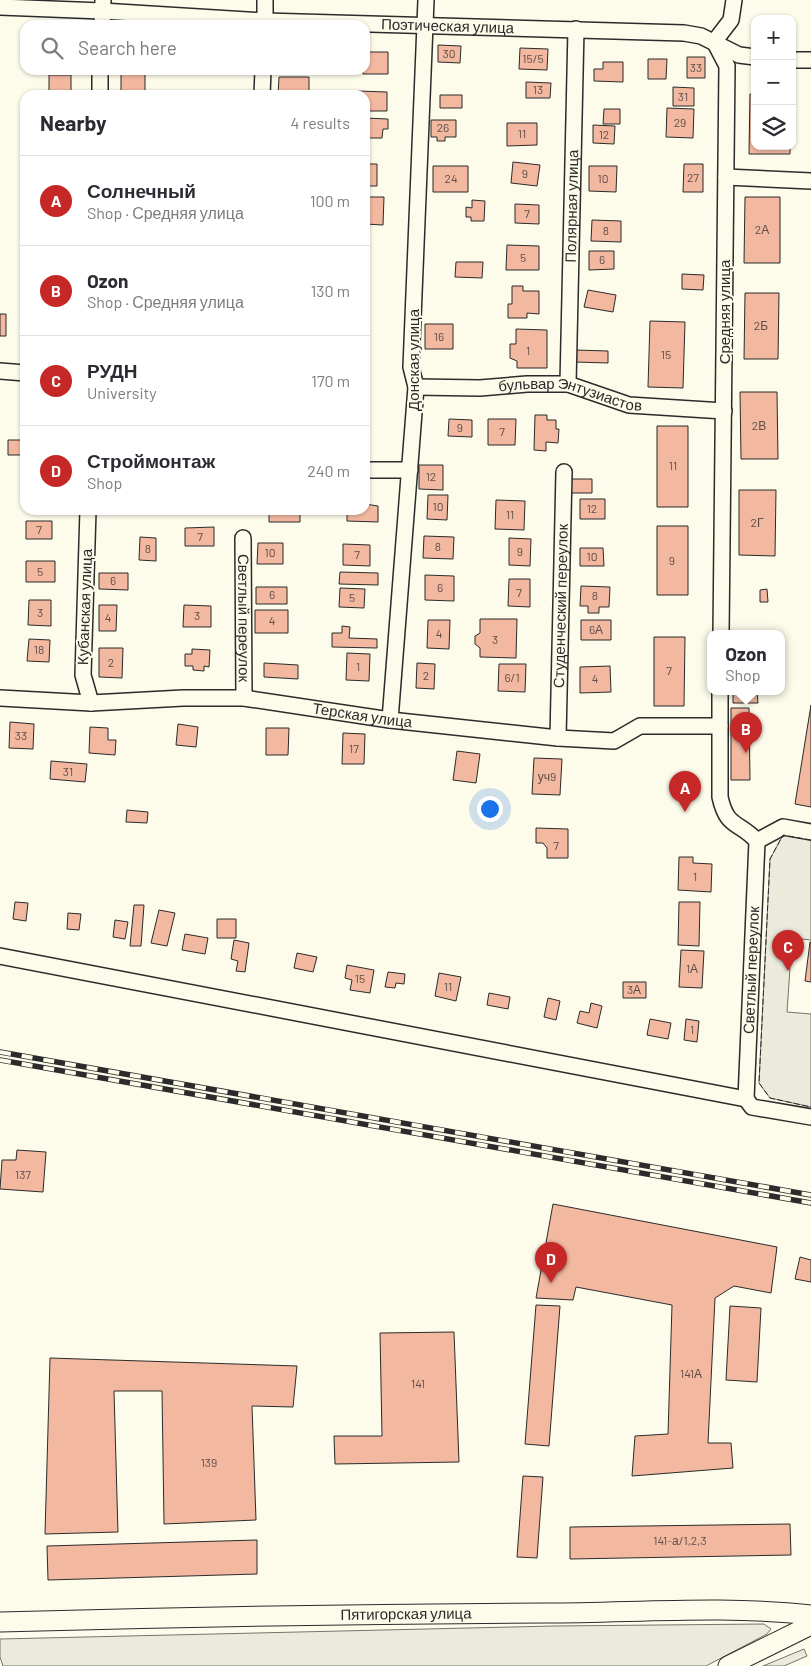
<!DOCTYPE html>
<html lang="en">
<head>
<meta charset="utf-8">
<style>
  body { margin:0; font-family:Barlow,sans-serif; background:#f7f7f7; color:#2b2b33 }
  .controls { position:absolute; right:15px; top:15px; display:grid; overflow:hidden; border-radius:10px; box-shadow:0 1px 4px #0004 }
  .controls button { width:45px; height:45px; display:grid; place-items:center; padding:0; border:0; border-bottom:1px solid #e1e1e2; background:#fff; color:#2b2b33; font:25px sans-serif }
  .you { position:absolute; left:489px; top:808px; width:18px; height:18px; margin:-12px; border:4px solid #fff; border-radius:50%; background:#1a73e8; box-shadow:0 0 0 8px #1a73e833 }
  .badge { display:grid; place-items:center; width:32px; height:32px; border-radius:50%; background:#c62828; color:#fff; font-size:16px; font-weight:700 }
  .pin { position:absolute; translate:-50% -41px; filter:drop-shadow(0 1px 2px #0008) }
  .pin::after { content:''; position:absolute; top:26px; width:18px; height:15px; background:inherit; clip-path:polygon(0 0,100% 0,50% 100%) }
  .popup { position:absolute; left:707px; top:630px; width:78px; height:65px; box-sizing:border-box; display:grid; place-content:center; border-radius:10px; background:#fff; filter:drop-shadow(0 1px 4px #0005); font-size:16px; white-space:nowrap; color:#7c7c81 }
  .popup b { font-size:19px; color:#2b2b33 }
  .popup::after { content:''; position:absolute; left:50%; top:100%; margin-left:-10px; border:10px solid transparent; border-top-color:#fff }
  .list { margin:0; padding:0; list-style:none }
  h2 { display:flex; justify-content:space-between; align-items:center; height:65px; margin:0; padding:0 20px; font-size:21px }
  h2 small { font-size:16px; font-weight:400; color:#7c7c81 }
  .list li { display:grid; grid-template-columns:32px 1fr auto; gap:15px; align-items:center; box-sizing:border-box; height:90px; padding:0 20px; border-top:1px solid #e1e1e2 }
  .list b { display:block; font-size:19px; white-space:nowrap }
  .list p { margin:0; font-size:16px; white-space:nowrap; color:#7c7c81 }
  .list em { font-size:16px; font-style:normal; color:#7c7c81 }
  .icon { flex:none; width:28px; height:28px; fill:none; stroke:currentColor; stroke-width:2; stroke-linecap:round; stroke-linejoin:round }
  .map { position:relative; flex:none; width:811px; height:1666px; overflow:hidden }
  .search { position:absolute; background:#fff; box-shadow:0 1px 4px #0004; left:20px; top:20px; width:350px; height:55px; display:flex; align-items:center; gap:12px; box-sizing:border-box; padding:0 18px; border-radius:15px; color:#7c7c81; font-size:19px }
  .panel { position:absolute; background:#fff; box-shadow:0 1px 4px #0004; left:20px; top:90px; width:350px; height:425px; border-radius:15px }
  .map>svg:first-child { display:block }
  .green { fill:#ecebdb; stroke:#74746e }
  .building { fill:#f2b8a0; stroke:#2b2b2b }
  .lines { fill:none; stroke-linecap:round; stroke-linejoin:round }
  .minor-casing { stroke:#2b2b2b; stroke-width:18 }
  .major-casing { stroke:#2b2b2b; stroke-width:21 }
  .minor { stroke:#fdfbea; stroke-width:15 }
  .major { stroke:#fdfbea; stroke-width:19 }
  .rail-casing { stroke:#2b2b2b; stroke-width:5.5 }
  .rail { stroke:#fdfbea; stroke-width:4; stroke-dasharray:11; stroke-linecap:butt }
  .fence { stroke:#2b2b2b; stroke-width:1; stroke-dasharray:6 2.5; stroke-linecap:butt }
  .labels { text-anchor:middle; stroke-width:4; stroke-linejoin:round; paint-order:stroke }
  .number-label { font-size:12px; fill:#5d4e48 }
  .street-label { font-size:15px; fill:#2b2b2b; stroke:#fdfbea }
</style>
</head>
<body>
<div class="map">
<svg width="811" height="1666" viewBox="0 0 811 1666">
  <rect width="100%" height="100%" fill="#fdfbea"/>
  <path class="green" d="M783,835l28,5v100l-19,-2 -5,74 24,2v93l-41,-9 -11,-15 11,-224z
    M764,1624l7,5 -4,5 -61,32h-703l-3,-9v-18l554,-13z
    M804,1649l3,7 -23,10h-21z"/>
  <path class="building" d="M438,45l23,1 -1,17 -22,-1z
    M520,48l28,1 -1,21 -28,-1z
    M365,52h23v22h-25v-4h2z
    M687,57h18v21h-18z
    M648,59h19l-1,20h-18z
    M603,62h20v20l-29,-1v-12h9z
    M121,71h24v23h-24z
    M49,75h22v18h-22z
    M279,77h30v18h-31z
    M526,82l25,1 -1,15h-24z
    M673,87l21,1v18h-21z
    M358,91l29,1v19h-22v-16h-7z
    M173,93h38v2h-38z
    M750,94h5v52h35v8h-41z
    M440,95h22v13h-22z
    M667,108l27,1 -1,29 -27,-1z
    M604,109h16v15h-17z
    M365,118l23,1v10h-5l-1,9h-17z
    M431,120h25v17h-11v4h-8v-4h-6z
    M507,123h30v22l-30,1z
    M593,125l22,1 -1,18 -21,-1z
    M513,162l27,3 -3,21 -26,-3z
    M365,164h12v22h-12z
    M684,164h19v28h-20z
    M433,166h35v26h-35z
    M589,166h28l-1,26 -27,-1z
    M365,197h19l-1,28 -18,-1z
    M745,197h35v66h-36z
    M472,200l13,1 -1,20h-13v-4h-5v-10l6,1z
    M515,204l24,1v19l-24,-1z
    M592,220l29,1v21l-30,-1z
    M507,245l32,1v24h-33z
    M589,251h25v18l-25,1z
    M456,262h27l-1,16 -27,-1z
    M682,274l22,1 -1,15 -21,-1z
    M512,286h11v5h16v23l-12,-1v5h-19v-14h4z
    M588,290l28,5 -3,17 -29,-5z
    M745,293h34l-1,66h-34z
    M0,314h6v22h-6z
    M650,321l35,1 -2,66 -35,-1z
    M425,324h28v25h-28z
    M516,329l31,1v38h-30v-7l-7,-3v-14h6z
    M575,350l33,1v12l-33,-1z
    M740,392h37l1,67h-37z
    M535,415h12v5h9v9h3l-1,14 -12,-1v9l-12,-1z
    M449,419l23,1v17l-24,-1z
    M488,419h28l-1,26h-27z
    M657,426h31v81h-31z
    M8,440h17v15h-17z
    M419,465h24v25l-24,-1z
    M569,479h23v14h-23z
    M739,490h37l-1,66 -36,-1z
    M428,495h20l-1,25 -20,-1z
    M580,499h25v20h-25z
    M496,500l29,1 -1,29 -29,-1z
    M365,504l13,2v16l-31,-1v-11h18z
    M186,510h24v3h-24z
    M269,510h31v12h-31z
    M26,521h26v18h-26z
    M657,526h31v69h-31z
    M214,527v19h-29v-18z
    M424,536l30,1 -1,22 -30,-1z
    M140,537l16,1v23l-17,-1z
    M509,538l22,1 -1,27 -21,-1z
    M258,543h25v21h-26z
    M343,544l27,1v21l-27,-1z
    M580,548h23l1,18h-24z
    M26,561h29v21h-29z
    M340,572l38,1v12l-39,-1z
    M99,573h29v17l-29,-1z
    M425,575l29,1v25l-29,-1z
    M509,579h21v28l-22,-1z
    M581,586l29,1 -1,20h-10v6h-11v-7h-8z
    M256,587h31v17h-31z
    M340,588l25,1 -1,19 -25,-1z
    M767,589l1,13h-8v-12z
    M29,600h22v26l-23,-1z
    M99,605h18l-1,26h-17z
    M184,605l27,1v21h-28z
    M255,610h33v23h-33z
    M480,619h37l-1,39 -36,-1v-9l-5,-4v-8l5,-3z
    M428,620h22l-1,29 -22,-1z
    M581,620h30v20h-30z
    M342,626l8,1 -1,11 28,1v9l-45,-1v-14h10z
    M654,637h31l-1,69h-30z
    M29,639l21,1 -1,22 -22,-1z
    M99,648h24l-1,30 -23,-1z
    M192,649l18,1 -1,17 -5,-1v5l-11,-1v-4h-8v-12h7z
    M347,653l23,1 -1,27 -23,-1z
    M264,663l34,2v14l-34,-2z
    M417,663l18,1 -1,25 -18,-1z
    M499,664h27l-1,28 -27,-1z
    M610,666l1,26 -31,1v-26z
    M733,692h24l1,11h-25z
    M811,705v102l-16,-3z
    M731,708h18l1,72h-19z
    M10,722l24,2 -1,25 -24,-1z
    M178,724l20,3 -2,20 -20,-2z
    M90,727l18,1v12h8l-1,15 -26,-2z
    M266,728h23l-1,27h-22z
    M343,733l22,1 -1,30h-22z
    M457,751l23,3 -4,29 -23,-3z
    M534,758l28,1 -2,36 -28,-1z
    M51,761l36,3 -2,18 -35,-3z
    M127,810l21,2 -1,11 -21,-1z
    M536,828l32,1v29h-21v-10l-4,-5h-7z
    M679,857h14v6l19,1 -1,28 -33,-2z
    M15,902l13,1 -2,18 -13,-2z
    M679,902h21l-1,44 -21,-1z
    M134,905h10l-3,41h-11z
    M159,910l16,3 -8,33 -16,-3z
    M68,913l13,1 -2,16 -12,-1z
    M217,919h19v19h-19z
    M115,920l13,2 -3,17 -12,-2z
    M185,934l23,4 -3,16 -23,-4z
    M234,940l15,3 -4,29 -9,-1 2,-10 -7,-2z
    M810,942h1v40l-6,-1z
    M681,950l23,1 -2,37 -23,-1z
    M297,953l20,4 -4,15 -19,-4z
    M347,965l27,5 -4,23 -20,-3 2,-10 -7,-2z
    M388,972l17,2 -1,10 -8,-1 -1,5 -10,-1z
    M439,973l22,4 -5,24 -21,-5z
    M623,982h23v16h-23z
    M489,993l21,4 -2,12 -21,-4z
    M548,998l12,3 -4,19 -12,-3z
    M591,1003l11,3 -5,22 -20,-5 3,-12 9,2z
    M650,1019l21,4 -3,16 -21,-4z
    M686,1019l13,2 -2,21 -13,-2z
    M17,1150l29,2 -3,40 -43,-3 2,-29h14z
    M553,1204l224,43 -6,46 -37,-7 -19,12 -7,145h23l2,25 -101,8 3,-40 33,-2 4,-129 -96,-18 -3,13 -37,-2z
    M800,1257l11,3v22l-16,-3z
    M536,1305l24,1 -11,140 -24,-2z
    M730,1306l31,2 -4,74 -31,-2z
    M454,1332l5,130 -124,2 -1,-28h48l-2,-103z
    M50,1358l247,8 -4,41 -41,-1 4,114 -92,4 -2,-133h-48l4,141 -73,2z
    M523,1476l20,1 -6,81 -20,-1z
    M790,1524l1,31 -221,4v-32z
    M257,1540v34l-209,6 -1,-34z"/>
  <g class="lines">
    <g class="minor-casing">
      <g id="minor">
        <path id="s1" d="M0,7l102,4 163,10 419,12 17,3 38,19 16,2"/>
        <path d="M102,25l1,-25"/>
        <path d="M265,25v-25"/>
        <path d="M714,42l17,-22 3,-20"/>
        <path d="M715,43l12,23 -6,568"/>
        <path d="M792,60h19"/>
        <path d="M100,95v-25"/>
        <path d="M262,95l1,-25"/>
        <path d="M726,177l85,4"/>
        <path d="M0,371l25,2"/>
        <path id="s2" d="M568,384l8,-355"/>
        <path id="s3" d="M416,387l64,1 47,-4h41l61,21 95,6"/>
        <path d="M365,470h45"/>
        <path d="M88,510l-5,165 8,28"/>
        <path id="s4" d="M243,538l1,160"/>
        <path d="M720,692v105c7,32 19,24 37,44"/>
        <path id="s5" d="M0,698l91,5 92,-5h61l146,22 168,18 56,3 26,-15h80"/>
        <path d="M390,720l26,-333 -5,-20 15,-367"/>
        <path id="s6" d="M558,738l6,-266"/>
        <path d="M757,841l26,-14 28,5"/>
        <path d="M0,956l746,143"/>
        <path id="s7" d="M746,1099l11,-258"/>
        <path d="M746,1099l6,8 59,10"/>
      </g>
    </g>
    <g class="major-casing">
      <g id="major">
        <path id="s8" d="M0,1622c182,-5 364,-8 546,-9 88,0 177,-8 265,2"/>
        <path d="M728,1666l83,-41"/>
      </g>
    </g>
    <use href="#minor" class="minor"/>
    <use href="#major" class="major"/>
    <g class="rail-casing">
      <path id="rail" d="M0,1052l811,143
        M0,1060l811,143"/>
    </g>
    <use href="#rail" class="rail"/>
    <path class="fence" d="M811,840l-28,-5 -13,24 -11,224 11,15 41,9"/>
  </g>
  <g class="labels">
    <g class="number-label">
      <text x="449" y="58">30</text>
      <text x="533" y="63">15/5</text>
      <text x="696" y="72">33</text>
      <text x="538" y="94">13</text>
      <text x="683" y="101">31</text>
      <text x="680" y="127">29</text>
      <text x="443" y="132">26</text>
      <text x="522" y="138">11</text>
      <text x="604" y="139">12</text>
      <text x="525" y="178">9</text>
      <text x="693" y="182">27</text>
      <text x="451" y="183">24</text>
      <text x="603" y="183">10</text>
      <text x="527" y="218">7</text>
      <text x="762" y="234">2А</text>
      <text x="606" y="235">8</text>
      <text x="523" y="262">5</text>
      <text x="602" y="264">6</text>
      <text x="761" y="330">2Б</text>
      <text x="439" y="341">16</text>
      <text x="528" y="355">1</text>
      <text x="666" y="359">15</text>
      <text x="759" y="430">2В</text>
      <text x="460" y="432">9</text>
      <text x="502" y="436">7</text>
      <text x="673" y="470">11</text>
      <text x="431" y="481">12</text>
      <text x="438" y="511">10</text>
      <text x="592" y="513">12</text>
      <text x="510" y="519">11</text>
      <text x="757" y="527">2Г</text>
      <text x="39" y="534">7</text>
      <text x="200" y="541">7</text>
      <text x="438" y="551">8</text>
      <text x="148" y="553">8</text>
      <text x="520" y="556">9</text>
      <text x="270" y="557">10</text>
      <text x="357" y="559">7</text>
      <text x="592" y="561">10</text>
      <text x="672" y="565">9</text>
      <text x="40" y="576">5</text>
      <text x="113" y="585">6</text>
      <text x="440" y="592">6</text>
      <text x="519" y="597">7</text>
      <text x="272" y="599">6</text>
      <text x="595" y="600">8</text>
      <text x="352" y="602">5</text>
      <text x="40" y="617">3</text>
      <text x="197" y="620">3</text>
      <text x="108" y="622">4</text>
      <text x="272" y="625">4</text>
      <text x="596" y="634">6А</text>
      <text x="439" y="638">4</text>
      <text x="495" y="644">3</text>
      <text x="39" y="654">18</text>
      <text x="111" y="667">2</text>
      <text x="358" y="671">1</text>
      <text x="669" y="675">7</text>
      <text x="426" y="680">2</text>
      <text x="512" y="682">6/1</text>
      <text x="595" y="683">4</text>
      <text x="21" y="740">33</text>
      <text x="354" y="753">17</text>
      <text x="68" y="776">31</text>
      <text x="547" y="781">уч9</text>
      <text x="556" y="850">7</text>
      <text x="695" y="881">1</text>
      <text x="692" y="973">1А</text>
      <text x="360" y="983">15</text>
      <text x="448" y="991">11</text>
      <text x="634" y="994">3А</text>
      <text x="692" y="1034">1</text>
      <text x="23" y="1179">137</text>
      <text x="691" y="1378">141А</text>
      <text x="418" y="1388">141</text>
      <text x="209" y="1467">139</text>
      <text x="680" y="1545">141-а/1,2,3</text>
    </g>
    <g class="street-label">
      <text dy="5" stroke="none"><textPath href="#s1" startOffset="448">Поэтическая улица</textPath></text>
      <text dy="5" stroke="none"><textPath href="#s2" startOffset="178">Полярная улица</textPath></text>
      <text transform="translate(725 312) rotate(-90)" y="5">Средняя улица</text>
      <text transform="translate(414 360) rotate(-90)" y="5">Донская улица</text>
      <text dy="5" stroke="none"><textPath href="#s3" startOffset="156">бульвар Энтузиастов</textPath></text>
      <text dy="5" stroke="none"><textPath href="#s6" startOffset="132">Студенческий переулок</textPath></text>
      <text transform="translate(85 607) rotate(-88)" y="5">Кубанская улица</text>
      <text dy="5" stroke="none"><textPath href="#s4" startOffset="80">Светлый переулок</textPath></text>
      <text dy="5" stroke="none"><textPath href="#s5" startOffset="364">Терская улица</textPath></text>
      <text dy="5" stroke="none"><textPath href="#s7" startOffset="129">Светлый переулок</textPath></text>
      <text dy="5" stroke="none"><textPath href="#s8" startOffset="406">Пятигорская улица</textPath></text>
    </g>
  </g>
</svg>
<div class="controls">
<button>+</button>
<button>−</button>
<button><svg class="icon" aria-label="layers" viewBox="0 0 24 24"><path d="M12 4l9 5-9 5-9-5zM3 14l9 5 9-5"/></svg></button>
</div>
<div class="you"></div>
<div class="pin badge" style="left:685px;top:812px">A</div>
<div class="pin badge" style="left:746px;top:753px">B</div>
<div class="popup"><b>Ozon</b>Shop</div>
<div class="pin badge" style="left:788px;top:971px">C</div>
<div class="pin badge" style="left:551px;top:1283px">D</div>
<div class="search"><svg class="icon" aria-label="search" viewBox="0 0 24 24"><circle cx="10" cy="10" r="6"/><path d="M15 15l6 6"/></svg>Search here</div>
<section class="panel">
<h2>Nearby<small>4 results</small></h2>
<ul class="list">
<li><span class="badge">A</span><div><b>Солнечный</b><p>Shop · Средняя улица</p></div><em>100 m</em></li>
<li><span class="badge">B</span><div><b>Ozon</b><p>Shop · Средняя улица</p></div><em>130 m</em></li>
<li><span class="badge">C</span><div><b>РУДН</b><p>University</p></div><em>170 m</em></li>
<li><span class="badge">D</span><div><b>Строймонтаж</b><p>Shop</p></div><em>240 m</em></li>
</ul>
</section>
</div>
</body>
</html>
